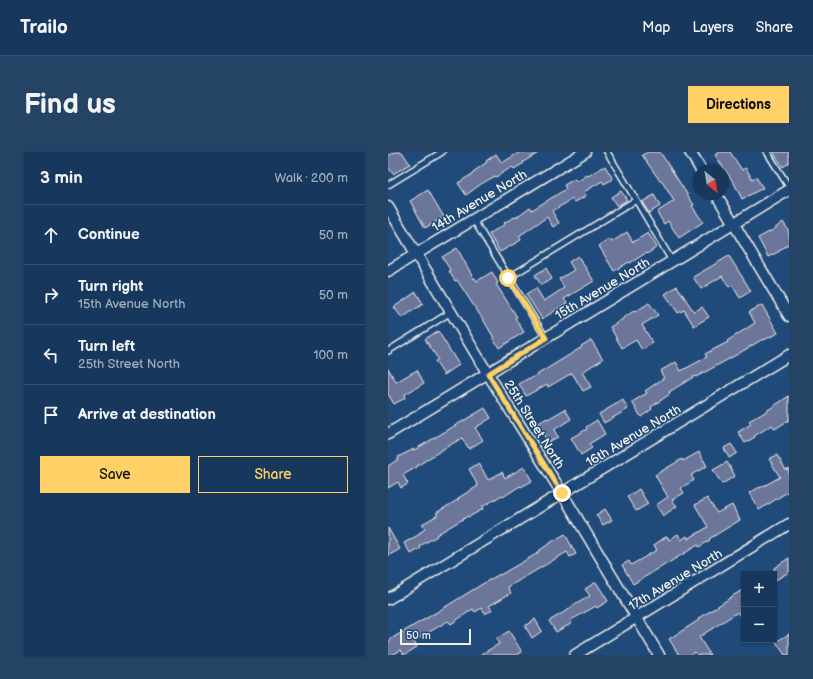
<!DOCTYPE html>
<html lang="en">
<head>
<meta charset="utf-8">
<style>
  body { margin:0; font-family:"Balsamiq Sans",sans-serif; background:#244365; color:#f1f3f6 }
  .controls { position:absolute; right:12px; bottom:12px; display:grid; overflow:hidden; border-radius:0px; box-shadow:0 1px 3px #0004 }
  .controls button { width:36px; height:36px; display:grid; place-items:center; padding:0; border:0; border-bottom:1px solid #365272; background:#17385c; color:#f1f3f6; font:20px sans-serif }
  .compass { position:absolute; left:305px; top:12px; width:36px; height:36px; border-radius:50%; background:#17385c; box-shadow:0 1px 3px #0004; rotate:149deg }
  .scale { position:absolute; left:12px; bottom:10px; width:71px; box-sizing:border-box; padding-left:4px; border:2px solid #f4f1e8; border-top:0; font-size:11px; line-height:14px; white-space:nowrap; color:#f4f1e8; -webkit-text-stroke:3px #1f4a7a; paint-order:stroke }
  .stop { position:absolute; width:12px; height:12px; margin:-9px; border:3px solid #ffd166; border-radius:50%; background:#fff }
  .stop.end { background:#ffd166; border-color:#fff; box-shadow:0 1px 4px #0008 }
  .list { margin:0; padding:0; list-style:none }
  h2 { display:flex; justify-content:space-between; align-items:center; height:52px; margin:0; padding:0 16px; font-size:17px }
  h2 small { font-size:13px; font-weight:400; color:#9eacbb }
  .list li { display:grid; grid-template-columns:26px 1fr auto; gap:12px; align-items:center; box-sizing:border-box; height:60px; padding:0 16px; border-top:1px solid #365272 }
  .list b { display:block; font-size:15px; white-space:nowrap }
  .list p { margin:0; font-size:13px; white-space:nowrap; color:#9eacbb }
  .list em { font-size:13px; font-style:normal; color:#9eacbb }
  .actions { display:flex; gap:8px; padding:12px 16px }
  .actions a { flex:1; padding:9px 0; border:1px solid #ffd166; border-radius:0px; text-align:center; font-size:14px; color:#ffd166 }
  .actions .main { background:#ffd166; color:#111 }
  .icon { flex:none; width:22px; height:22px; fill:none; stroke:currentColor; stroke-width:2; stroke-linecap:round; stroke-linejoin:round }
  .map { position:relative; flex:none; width:401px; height:503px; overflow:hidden; border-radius:0px }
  header { display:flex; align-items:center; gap:24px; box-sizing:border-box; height:56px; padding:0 20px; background:#17385c; border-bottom:1px solid #365272 }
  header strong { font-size:19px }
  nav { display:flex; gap:22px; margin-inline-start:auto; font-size:14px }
  .intro { display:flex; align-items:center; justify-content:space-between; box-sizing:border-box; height:96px; padding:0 24px }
  h1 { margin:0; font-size:28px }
  .button { padding:10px 18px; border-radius:0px; background:#ffd166; color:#111; font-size:14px; font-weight:700 }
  main { display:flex; gap:24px; padding:0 24px }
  aside { flex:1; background:#17385c; border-radius:0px; box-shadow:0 1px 3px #0004 }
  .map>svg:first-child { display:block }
  .building { fill:#6c749a; stroke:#f4f1e8 }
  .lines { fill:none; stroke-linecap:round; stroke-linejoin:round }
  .service-casing { stroke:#f4f1e8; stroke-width:8 }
  .minor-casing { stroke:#f4f1e8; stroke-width:13 }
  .service { stroke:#1f4a7a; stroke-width:5 }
  .minor { stroke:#1f4a7a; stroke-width:10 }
  .route { stroke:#ffd166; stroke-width:5 }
  .labels { text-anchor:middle; stroke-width:3; stroke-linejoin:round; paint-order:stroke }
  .street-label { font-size:13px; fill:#f4f1e8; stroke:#1f4a7a }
</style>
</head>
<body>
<header>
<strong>Trailo</strong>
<nav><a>Map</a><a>Layers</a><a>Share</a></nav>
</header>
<div class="intro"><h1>Find us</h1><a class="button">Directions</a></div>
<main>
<aside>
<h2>3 min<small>Walk · 200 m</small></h2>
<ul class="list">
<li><svg class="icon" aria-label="ahead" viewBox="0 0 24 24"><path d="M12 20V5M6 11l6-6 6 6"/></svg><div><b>Continue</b></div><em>50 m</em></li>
<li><svg class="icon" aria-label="right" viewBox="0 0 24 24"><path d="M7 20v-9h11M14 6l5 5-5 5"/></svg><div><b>Turn right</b><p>15th Avenue North</p></div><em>50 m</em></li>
<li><svg class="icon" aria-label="left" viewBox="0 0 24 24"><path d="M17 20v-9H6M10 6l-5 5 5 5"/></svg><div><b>Turn left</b><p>25th Street North</p></div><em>100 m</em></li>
<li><svg class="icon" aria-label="arrive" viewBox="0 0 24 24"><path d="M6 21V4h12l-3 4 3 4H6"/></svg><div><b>Arrive at destination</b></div></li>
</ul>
<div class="actions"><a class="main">Save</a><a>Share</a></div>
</aside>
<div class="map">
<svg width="401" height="503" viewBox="0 0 401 503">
  <rect width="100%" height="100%" fill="#1f4a7a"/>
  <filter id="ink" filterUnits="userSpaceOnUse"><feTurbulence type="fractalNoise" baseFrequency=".025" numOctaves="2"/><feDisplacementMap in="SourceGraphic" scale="8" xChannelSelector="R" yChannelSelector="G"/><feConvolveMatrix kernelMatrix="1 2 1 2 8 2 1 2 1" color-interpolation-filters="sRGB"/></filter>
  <g filter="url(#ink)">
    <path class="building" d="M7,0h7l8,12 -17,10 -5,-7v-11z
      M132,0h20l-17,10 1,1 -10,6 -2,-2 -16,10 -1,-1 -14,8 -15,11 -8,-12 16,-10 -1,-1 14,-10 -1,-1 10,-7 6,9z
      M260,0h12l34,53 -2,1 11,16 -24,16 -11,-17 -4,3 -7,-12 17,-11 -13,-21 -1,1 -18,-26z
      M332,0h10l12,18 4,-2 6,11 4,-2 7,11 -21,11 -8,-16 -19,-28z
      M385,0h16v11l-6,4z
      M217,14l8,13 -9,5 -2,-3 -18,11 2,4 -11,6 -2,-3 -21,12 7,12 -6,4 -6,-10 -28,19 2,4 -21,12 -11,-18 16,-10 -1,-1 10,-6 1,1 15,-11 2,3 34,-21 -2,-4 11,-6 2,3 10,-7 1,1z
      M40,38l16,27 -19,11 -15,-27z
      M233,39l6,9 -10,6 -6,-9z
      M266,43l6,11 -11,7 -7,-11z
      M395,70l6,9v13l-9,6v1l-12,6 -10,-19 15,-8z
      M239,80l6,10 15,-9 9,14 -10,7 -1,-1 -16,10 -1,-1 -15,9 -15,-25 11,-7 2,3z
      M69,96l17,31 1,-1 2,3 15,-9 6,11 -2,1 21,33 -2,1 9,14 -25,16 -6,-10h1l-10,-17 -14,-21 -13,-20 -2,1 -6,-10h2l-9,-14z
      M190,104l16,25 -30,18 3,4 -25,16 -16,-25 10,-6 8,13 20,-13 -5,-9 15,-9 -5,-8z
      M341,104l22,35 -11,7 -8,-13 -3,2 -7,-11 -21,13 -8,-12z
      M158,116l6,11 -11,6 -6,-10z
      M289,134l17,26 8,-5 7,10 -15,9 -10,-16 -6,3 -13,-19z
      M28,140l7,12 -21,14 -8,-11z
      M261,151l9,12 -16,10 11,18 -11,7 -6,-10 -14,8 -12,-21 13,-8v-1l11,-7 1,1z
      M374,153l16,28 -14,7 -1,-1 -27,16 -40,22 -1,-1 -26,16 1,2 -19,13 1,2 -11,8 -9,-15 15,-9 -2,-2 19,-13 -4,-7 16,-9 5,9 26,-14 -2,-3 23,-12 -1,-1 28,-18 -6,-11z
      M50,179l21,34 -15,10 -9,-14 3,-2 -13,-20z
      M203,188l12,19 -21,13 9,15 -8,4 -11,-18 -24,14 -1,-3 -21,12 -7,-12 10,-6 1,1 36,-22 16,-10 -1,-1z
      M0,216l8,14 21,-12 7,13 -20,12 1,3 -11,6 -6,-10z
      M401,244v24l-14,9 -3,-4 -18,11 1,1 -10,6 -7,-11 13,-8 -2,-3 10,-6v1z
      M235,248l5,9 -24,14 -5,-9z
      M97,256l6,10 -16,10 8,12 -14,9 -7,-11 -22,13 -23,15v1l-14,8 5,9 -7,4 -3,-6 -10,6v-22l11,-7 -1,-2 16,-8v1z
      M177,257l6,10 -17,11 4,7 -10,5 -11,-18 10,-6 1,1z
      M209,268l8,14 -16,10 3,4 -11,7 -10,-17 16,-9 -1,-2z
      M343,292l6,9 -8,5 -5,-10z
      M311,300l8,14 -16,9 3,5 -13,8 3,5 -12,7 5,6 -14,10 -7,-11 12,-8 -13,-22 27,-16 1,2z
      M389,303l9,15 3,-2v23l-30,19 -10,-17 11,-6v1l20,-11 -11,-18z
      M339,310l8,14 -13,8 -9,-14z
      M91,311l9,17 14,-8 3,6 19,-11 8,14 -11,6 -1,-1 -17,11 -1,-2 -20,12 1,2 -14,8 -1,-1 -32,19 1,1 -17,10 1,2 -10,6 -7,-11 16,-9 -1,-1 6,-4 -3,-5 16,-9 -2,-2 23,-14 -1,-1 20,-12 -9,-17z
      M251,337l9,15 -12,7 -9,-14z
      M319,346l10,15 15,-8 8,15 -31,19 1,1 -11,7 -1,-2 -65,39 -11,-19 7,-4 2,4 26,-15 -3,-5 13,-9 2,4 9,-6 3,6 6,-4 1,3 20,-12 -13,-22z
      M217,357l7,11 -9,5 -7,-10z
      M0,376l12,21 -12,7z
      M177,382l11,20 -6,3 -3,-5 -59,35 3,6 -22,13 3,4 -7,4 -3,-6 -7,4 -2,-3 -22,15 -3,-3 -34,20 3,6 -13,8 -3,-5 -9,5h-4v-13l6,-5 43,-25 47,-29 16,-9v1l38,-22 -1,-1 16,-11z
      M401,406v14l-15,9v-13z
      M208,430l12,19 -11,7 -1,-2 -25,14 1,3 -16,9 -7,-11 22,-13v-1l19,-11 -5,-7z
      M356,437v33l-6,-10 -39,25 11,18h-13l-2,-3 -5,3h-11l-10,-16 30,-19 -1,-1 32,-21h-1z
      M147,467l7,12 -10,7 -7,-12z
      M121,479l13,21 -5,3h-37l19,-11 -3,-5z
      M401,482v21h-4l-9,-13z"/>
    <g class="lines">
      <g class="service-casing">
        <path id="service" d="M379,0l22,35
          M0,33l54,-33
          M248,48l36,61
          M85,67l73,119
          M120,126l128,-78 -29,-48
          M0,199l63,-39"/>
      </g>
      <g class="minor-casing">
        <path id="minor" d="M302,0l11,18
          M328,42l73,122
          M0,55l100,167 74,119 97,162
          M0,119l197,-119
          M0,282l401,-244
          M0,447l401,-244
          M187,503l214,-131"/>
      </g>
      <use href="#service" class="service"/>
      <use href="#minor" class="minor"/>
    </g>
  </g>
  <g class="lines" filter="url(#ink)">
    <path class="route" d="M120,126l38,60 -58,36 74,119"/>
  </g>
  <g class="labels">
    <g class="street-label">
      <text transform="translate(91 48) rotate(-31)" y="5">14th Avenue North</text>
      <text transform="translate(214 136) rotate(-31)" y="5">15th Avenue North</text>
      <text transform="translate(147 272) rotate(58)" y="5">25th Street North</text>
      <text transform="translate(245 283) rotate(-31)" y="5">16th Avenue North</text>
      <text transform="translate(287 427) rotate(-31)" y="5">17th Avenue North</text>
    </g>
  </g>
</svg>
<div class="controls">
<button>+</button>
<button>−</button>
</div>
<svg class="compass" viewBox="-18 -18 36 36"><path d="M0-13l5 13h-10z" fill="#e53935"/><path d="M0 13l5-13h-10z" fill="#9eacbb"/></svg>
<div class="scale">50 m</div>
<div class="stop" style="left:120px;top:126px"></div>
<div class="stop end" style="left:174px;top:341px"></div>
</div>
</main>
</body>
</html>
